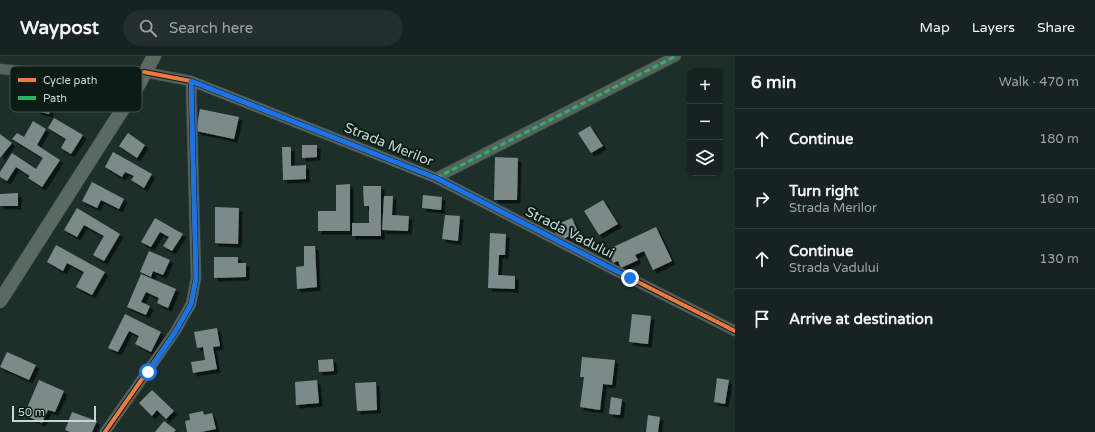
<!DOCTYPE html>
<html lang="en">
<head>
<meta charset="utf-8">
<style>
  body { margin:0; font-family:"Varela Round",sans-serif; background:#232f2d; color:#f1f3f6 }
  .controls { position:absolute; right:12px; top:12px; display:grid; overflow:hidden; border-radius:8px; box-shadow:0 2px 6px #0003 }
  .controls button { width:36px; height:36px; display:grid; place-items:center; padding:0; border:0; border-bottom:1px solid #35403e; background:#162320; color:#f1f3f6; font:20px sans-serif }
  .scale { position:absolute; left:12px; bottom:10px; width:84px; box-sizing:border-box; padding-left:4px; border:2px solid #c6d8d1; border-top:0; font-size:11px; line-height:14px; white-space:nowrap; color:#c6d8d1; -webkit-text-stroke:3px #0d1b17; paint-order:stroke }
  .stop { position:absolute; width:12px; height:12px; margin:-9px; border:3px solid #1a73e8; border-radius:50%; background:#fff }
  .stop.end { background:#1a73e8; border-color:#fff; box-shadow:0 1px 4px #0008 }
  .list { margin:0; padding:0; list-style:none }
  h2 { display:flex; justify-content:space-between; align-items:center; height:52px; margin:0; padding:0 16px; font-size:17px }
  h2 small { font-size:13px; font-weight:400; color:#9ea4a5 }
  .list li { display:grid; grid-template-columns:26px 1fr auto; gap:12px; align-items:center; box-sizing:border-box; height:60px; padding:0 16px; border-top:1px solid #35403e }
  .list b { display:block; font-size:15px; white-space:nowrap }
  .list p { margin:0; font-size:13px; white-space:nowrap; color:#9ea4a5 }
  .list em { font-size:13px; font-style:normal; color:#9ea4a5 }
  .icon { flex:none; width:22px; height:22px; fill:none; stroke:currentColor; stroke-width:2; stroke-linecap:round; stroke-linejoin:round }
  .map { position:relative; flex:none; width:735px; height:376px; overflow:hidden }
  header { display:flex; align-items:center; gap:24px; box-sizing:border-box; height:56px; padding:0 20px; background:#162320; border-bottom:1px solid #35403e }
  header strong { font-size:19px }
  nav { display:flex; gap:22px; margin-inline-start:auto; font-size:14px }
  .search { width:280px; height:36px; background:#232f2d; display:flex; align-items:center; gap:10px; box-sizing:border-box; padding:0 14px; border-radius:22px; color:#9ea4a5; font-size:15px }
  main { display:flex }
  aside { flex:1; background:#162320 }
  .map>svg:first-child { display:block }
  .building { fill:#7c8b8a; filter:url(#shadow) }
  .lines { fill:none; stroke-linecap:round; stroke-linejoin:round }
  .street-casing { stroke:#3e4c47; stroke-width:11 }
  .secondary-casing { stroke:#3e4c47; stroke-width:15 }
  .street { stroke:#56625e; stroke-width:10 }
  .secondary { stroke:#5a6961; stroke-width:14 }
  .quiet { stroke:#2db169; stroke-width:3; stroke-dasharray:6 3; stroke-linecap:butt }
  .cycleway-casing { stroke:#0d1b17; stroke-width:6 }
  .cycleway { stroke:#f17a3a; stroke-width:4 }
  .route { stroke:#1a73e8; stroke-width:5 }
  .labels { text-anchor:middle; stroke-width:4; stroke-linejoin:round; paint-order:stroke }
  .street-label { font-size:14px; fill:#c6d8d1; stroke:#0d1b17 }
  .key { fill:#0d1b17; stroke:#44544f; stroke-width:1 }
  .key-label { font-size:11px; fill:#c6d8d1 }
</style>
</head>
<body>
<header>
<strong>Waypost</strong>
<div class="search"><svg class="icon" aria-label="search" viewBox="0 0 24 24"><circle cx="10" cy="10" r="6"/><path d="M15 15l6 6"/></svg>Search here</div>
<nav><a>Map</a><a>Layers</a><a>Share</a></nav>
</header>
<main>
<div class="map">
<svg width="735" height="376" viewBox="0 0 735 376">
  <defs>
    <filter id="shadow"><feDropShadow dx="3.5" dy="3.5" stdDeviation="0" flood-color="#0009"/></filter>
  </defs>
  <rect width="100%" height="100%" fill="#1e2f2a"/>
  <path class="building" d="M41,40l12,3 -4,15 -12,-3z
    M200,53l39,8 -5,22 -38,-8z
    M54,62l29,17 -12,19 -10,-6 5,-9 -18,-11z
    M33,65l13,8 -9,16 23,15 -18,27 -14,-9 2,-2 -14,-9 -9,14 -7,-4v-5l12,-19 24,16 7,-11 -31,-19 5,-6 7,4z
    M590,70l13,20 -12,7 -13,-20z
    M128,77l17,12 -8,13 -18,-12z
    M0,78l12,9 -12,15z
    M302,89h15v12l-15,1z
    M282,91h9v19l15,-1v14l-23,1z
    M113,96l39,22 -8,14 -13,-8 3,-4 -9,-4 -3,5 -17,-10z
    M495,101l23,1 -1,42h-23z
    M92,126l32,17 -5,10 -18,-9 -4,8 -15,-7z
    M350,128v47h-32v-20h18v-26z
    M363,130h18v50h-29v-13h17v-17h-5z
    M18,137v13h-18v-12z
    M423,139l19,2 -1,13 -19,-2z
    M384,140h9l-1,19 17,1 -1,15 -26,-1z
    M603,144l15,24 -19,11 -15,-24z
    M215,151l24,1 -1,36 -23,-1z
    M77,152l43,26 -16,27 -11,-6 11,-19 -20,-11 -7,12 -13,-7z
    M445,159l15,1 -2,25 -16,-2z
    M155,162l28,16 -11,17 -9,-5 6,-9 -9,-5 -9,15 -10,-5z
    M572,162l6,14 -19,9 -6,-15z
    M656,171l16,34 -19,9 -9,-19 -9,4 3,5 -17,8 -3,-7 -5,2 -6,-13z
    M490,177l16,1 -1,21h-6l-1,20 17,1v13l-27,-1z
    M56,189l49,27 -13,23 -16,-8 8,-15 -17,-9 -4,8 -16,-9z
    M304,190h11l2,41 -20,2 -1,-22 8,-1z
    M149,195l21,9 -7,15 -10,-4 -2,6 -11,-5z
    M214,201h24v6h8v14l-32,1z
    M141,218l35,15 -8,19 -11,-5 2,-5 -13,-6 -5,10 9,4 -4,9 -19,-8z
    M125,258l36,18 -10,20 -16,-8 4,-8 -10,-5 -11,21 -10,-4z
    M632,258l19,2 -3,28 -19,-2z
    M217,272l3,18 -7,1 4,22 -24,4 -2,-11 14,-2 -2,-13 -6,1 -3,-16z
    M7,296l29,13 -7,15 -29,-13z
    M582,301l33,3 -3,25 -9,-1 -3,26 -20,-3 4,-30h-4z
    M333,303l1,12 -15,1 -1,-12z
    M717,322l12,2 -4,24 -11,-2z
    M39,324l25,11 -9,21 -7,-2 -6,13 -18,-8z
    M317,324l2,23 -23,2 -1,-23z
    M376,326l1,28 -20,1 -2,-28z
    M152,334l22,21 -8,8 -9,-9 -5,6 -13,-13z
    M611,341l11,2 -2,16 -11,-1z
    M203,355l1,4 8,-2 4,16 -15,3h-14l-2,-11 5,-1 -1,-6z
    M72,356l25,9 -5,11h-22l-5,-2z
    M648,359l12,2 -2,15h-12z
    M164,365l12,9 -2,2h-19z"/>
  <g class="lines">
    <g class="street-casing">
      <path id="street" d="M0,13l140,13
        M144,16l47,9 245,97 194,100 105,53
        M436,122l240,-122
        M105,376l70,-100 16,-28 5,-26 -5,-197"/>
    </g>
    <g class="secondary-casing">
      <path id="secondary" d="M0,245l140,-219 14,-26"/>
    </g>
    <use href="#street" class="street"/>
    <use href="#secondary" class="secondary"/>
    <path class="quiet" d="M436,122l240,-122"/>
    <g class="cycleway-casing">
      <path id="cycleway" d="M144,16l47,9 245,97 194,100 105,53
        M105,376l70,-100 16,-28 5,-26 -5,-197"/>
    </g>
    <use href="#cycleway" class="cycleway"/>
  </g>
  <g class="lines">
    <path class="route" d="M148,316l27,-40 16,-28 5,-26 -5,-197 245,97 194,100"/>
  </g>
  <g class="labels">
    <g class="street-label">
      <text transform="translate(389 88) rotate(22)" y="5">Strada Merilor</text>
      <text transform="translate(570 176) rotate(27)" y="5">Strada Vadului</text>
    </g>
  </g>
  <rect x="10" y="10" width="132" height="46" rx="6" class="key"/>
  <rect x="18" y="22" width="18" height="4" fill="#f17a3a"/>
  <rect x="18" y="40" width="18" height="4" fill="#2db169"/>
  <g class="key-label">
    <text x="43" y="28">Cycle path</text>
    <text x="43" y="46">Path</text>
  </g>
</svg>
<div class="controls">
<button>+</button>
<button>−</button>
<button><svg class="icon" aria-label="layers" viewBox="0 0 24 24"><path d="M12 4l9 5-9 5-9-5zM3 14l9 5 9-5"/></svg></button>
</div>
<div class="scale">50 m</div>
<div class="stop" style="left:148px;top:316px"></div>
<div class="stop end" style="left:630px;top:222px"></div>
</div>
<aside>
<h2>6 min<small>Walk · 470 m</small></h2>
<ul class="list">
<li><svg class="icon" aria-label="ahead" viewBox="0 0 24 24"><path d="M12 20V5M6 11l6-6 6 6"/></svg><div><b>Continue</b></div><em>180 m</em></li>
<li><svg class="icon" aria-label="right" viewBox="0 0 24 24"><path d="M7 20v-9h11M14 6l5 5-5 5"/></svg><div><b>Turn right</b><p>Strada Merilor</p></div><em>160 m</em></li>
<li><svg class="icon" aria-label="ahead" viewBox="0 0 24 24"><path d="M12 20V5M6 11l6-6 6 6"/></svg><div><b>Continue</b><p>Strada Vadului</p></div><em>130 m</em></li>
<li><svg class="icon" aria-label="arrive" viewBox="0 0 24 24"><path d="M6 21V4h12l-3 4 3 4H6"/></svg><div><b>Arrive at destination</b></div></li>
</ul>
</aside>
</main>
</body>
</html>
